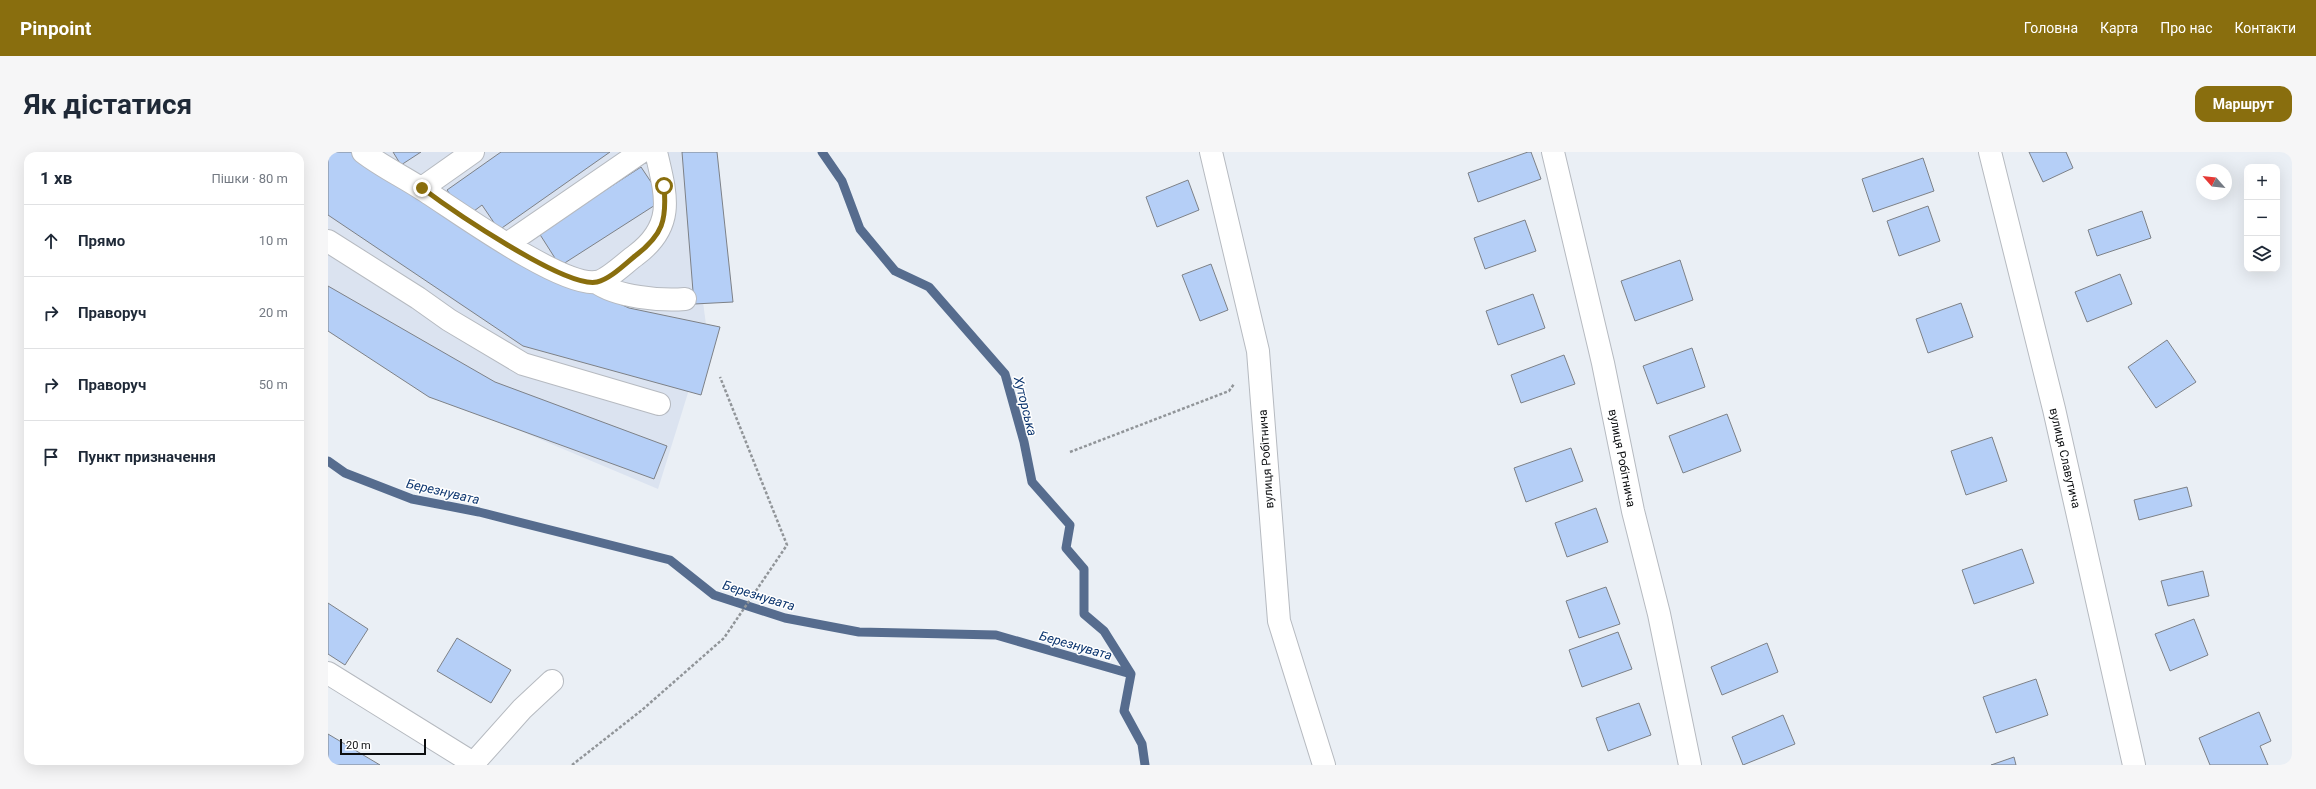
<!DOCTYPE html>
<html lang="uk">
<head>
<meta charset="utf-8">
<style>
  body { margin:0; font-family:Roboto,sans-serif; background:#f6f6f7; color:#1f2937 }
  .controls { position:absolute; right:12px; top:12px; display:grid; overflow:hidden; border-radius:8px; box-shadow:0 4px 16px #0002 }
  .controls button { width:36px; height:36px; display:grid; place-items:center; padding:0; border:0; border-bottom:1px solid #e0e1e3; background:#fff; color:#1f2937; font:20px sans-serif }
  .compass { position:absolute; left:1868px; top:12px; width:36px; height:36px; border-radius:50%; background:#fff; box-shadow:0 4px 16px #0002; rotate:297deg }
  .scale { position:absolute; left:12px; bottom:10px; width:86px; box-sizing:border-box; padding-left:4px; border:2px solid #0c0e10; border-top:0; font-size:11px; line-height:14px; white-space:nowrap; color:#0c0e10; -webkit-text-stroke:3px #fff; paint-order:stroke }
  .stop { position:absolute; width:12px; height:12px; margin:-9px; border:3px solid #896e0e; border-radius:50%; background:#fff }
  .stop.end { background:#896e0e; border-color:#fff; box-shadow:0 1px 4px #0008 }
  .list { margin:0; padding:0; list-style:none }
  h2 { display:flex; justify-content:space-between; align-items:center; height:52px; margin:0; padding:0 16px; font-size:17px }
  h2 small { font-size:13px; font-weight:400; color:#747a83 }
  .list li { display:grid; grid-template-columns:26px 1fr auto; gap:12px; align-items:center; box-sizing:border-box; height:72px; padding:0 16px; border-top:1px solid #e0e1e3 }
  .list b { display:block; font-size:15px; white-space:nowrap }
  .list em { font-size:13px; font-style:normal; color:#747a83 }
  .icon { flex:none; width:22px; height:22px; fill:none; stroke:currentColor; stroke-width:2; stroke-linecap:round; stroke-linejoin:round }
  .map { position:relative; flex:none; width:1964px; height:613px; overflow:hidden; border-radius:12px }
  header { display:flex; align-items:center; gap:24px; box-sizing:border-box; height:56px; padding:0 20px; background:#896e0e; color:#fff }
  header strong { font-size:19px }
  nav { display:flex; gap:22px; margin-inline-start:auto; font-size:14px }
  .intro { display:flex; align-items:center; justify-content:space-between; box-sizing:border-box; height:96px; padding:0 24px }
  h1 { margin:0; font-size:28px }
  .button { padding:10px 18px; border-radius:12px; background:#896e0e; color:#fff; font-size:14px; font-weight:700 }
  main { display:flex; gap:24px; padding:0 24px }
  aside { flex:1; background:#fff; border-radius:12px; box-shadow:0 4px 16px #0002 }
  .map>svg:first-child { display:block }
  .built { fill:#dbe3f0 }
  .lines { fill:none; stroke-linecap:round; stroke-linejoin:round }
  .stream { stroke:#566c8e; stroke-width:9 }
  .building { fill:#b5cff7; stroke:#7d8187 }
  .minor-casing { stroke:#b6bac0; stroke-width:24 }
  .path { stroke:#919599; stroke-width:2.5; stroke-dasharray:3 2; stroke-linecap:butt }
  .minor { stroke:#fff; stroke-width:22 }
  .route { stroke:#896e0e; stroke-width:5 }
  .labels { text-anchor:middle; stroke-width:3; stroke-linejoin:round; paint-order:stroke }
  .street-label { font-size:12px; fill:#0c0e10; stroke:#fff }
  .water-label { font-size:13px; font-style:italic; fill:#0e3770; stroke:#fff }
</style>
</head>
<body>
<header>
<strong>Pinpoint</strong>
<nav><a>Головна</a><a>Карта</a><a>Про нас</a><a>Контакти</a></nav>
</header>
<div class="intro"><h1>Як дістатися</h1><a class="button">Маршрут</a></div>
<main>
<aside>
<h2>1 хв<small>Пішки · 80 m</small></h2>
<ul class="list">
<li><svg class="icon" aria-label="ahead" viewBox="0 0 24 24"><path d="M12 20V5M6 11l6-6 6 6"/></svg><div><b>Прямо</b></div><em>10 m</em></li>
<li><svg class="icon" aria-label="right" viewBox="0 0 24 24"><path d="M7 20v-9h11M14 6l5 5-5 5"/></svg><div><b>Праворуч</b></div><em>20 m</em></li>
<li><svg class="icon" aria-label="right" viewBox="0 0 24 24"><path d="M7 20v-9h11M14 6l5 5-5 5"/></svg><div><b>Праворуч</b></div><em>50 m</em></li>
<li><svg class="icon" aria-label="arrive" viewBox="0 0 24 24"><path d="M6 21V4h12l-3 4 3 4H6"/></svg><div><b>Пункт призначення</b></div></li>
</ul>
</aside>
<div class="map">
<svg width="1964" height="613" viewBox="0 0 1964 613">
  <rect width="100%" height="100%" fill="#eaeff5"/>
  <path class="built" d="M0,0h355l24,180 -49,157 -225,-95 -105,-72z"/>
  <g class="lines">
    <path class="stream" d="M494,0l20,29 18,48 35,42 34,16 76,87 19,68 8,40 38,43 -4,23 18,21v45l20,17 27,43
      M0,309l17,12 67,26 67,13 191,48 44,35 71,23 74,14 137,3 135,39
      M803,522l-7,37 18,33 3,21"/>
  </g>
  <path class="building" d="M0,0h28l172,112 101,44 91,19 -19,68 -178,-49 -195,-131z
    M65,0h28l-20,13z
    M173,0h109l-111,78 -17,-25 -16,12 -19,-27z
    M354,0h35l16,150 -39,2z
    M1200,0h3l10,27 -63,23 -10,-29z
    M1701,0h37l7,16 -30,14z
    M1595,6l11,33 -61,21 -11,-33z
    M313,15l22,33 -103,66 -21,-33z
    M860,28l11,30 -42,17 -11,-30z
    M1600,54l12,35 -41,15 -12,-35z
    M1814,59l9,27 -54,18 -9,-26z
    M1197,68l11,31 -51,18 -11,-31z
    M1352,108l13,40 -58,21 -14,-40z
    M883,112l17,46 -28,11 -18,-46z
    M1792,122l12,30 -45,18 -12,-30z
    M0,134l167,96 172,64 -13,33 -225,-82 -101,-66z
    M1205,142l12,34 -47,17 -12,-34z
    M1633,151l12,34 -45,16 -12,-34z
    M1839,188l29,42 -40,26 -28,-41z
    M1364,196l13,39 -48,17 -14,-38z
    M1236,203l11,29 -54,19 -10,-28z
    M1399,262l14,37 -58,22 -14,-37z
    M1664,285l15,44 -41,14 -15,-44z
    M1243,296l12,33 -57,21 -12,-34z
    M1859,335l5,19 -53,14 -5,-20z
    M1268,356l12,34 -41,15 -12,-34z
    M1694,397l12,34 -60,21 -12,-34z
    M1875,419l6,25 -41,10 -7,-25z
    M1278,435l14,37 -41,14 -13,-37z
    M0,451l40,26 -23,36 -17,-11z
    M1866,467l14,36 -38,16 -15,-37z
    M1290,480l14,37 -50,18 -13,-37z
    M129,486l54,32 -20,33 -54,-32z
    M1439,491l11,29 -56,23 -11,-28z
    M1708,527l12,36 -52,18 -13,-36z
    M1311,551l12,32 -43,16 -12,-33z
    M1931,560l12,29 -11,5 8,19h-58l-11,-27z
    M1455,563l12,29 -52,21 -11,-28z
    M0,582l52,31h-52z
    M1686,605l2,8h-25z"/>
  <g class="lines">
    <g class="minor-casing">
      <path id="minor" d="M35,0c18,14 39,24 59,37 32,20 139,98 174,93 11,-1 30,-20 40,-27 40,-30 30,-60 20,-103
        M883,0l47,199 21,270 45,144
        M1225,0l50,211 30,148 26,103 31,151
        M1662,0l64,257 80,356
        M94,36l51,-36
        M0,89l90,57 31,22 74,44 136,40
        M179,92l134,-92
        M268,130c20,15 65,19 89,17
        M0,521l145,90
        M144,613l50,-56 30,-28"/>
    </g>
    <path class="path" d="M742,300l159,-61 5,-7
      M244,613l70,-55 82,-72 63,-93 -67,-168"/>
    <use href="#minor" class="minor"/>
  </g>
  <g class="lines">
    <path class="route" d="M94,36c28,21 144,101 175,94 13,-3 27,-17 38,-26 28,-21 32,-36 29,-70"/>
  </g>
  <g class="labels">
    <g class="street-label">
      <text transform="translate(1294 306) rotate(79)" y="4">вулиця Робітнича</text>
      <text transform="translate(1737 306) rotate(77)" y="4">вулиця Славутича</text>
      <text transform="translate(938 307) rotate(-94)" y="4">вулиця Робітнича</text>
    </g>
    <g class="water-label">
      <text transform="translate(698 254) rotate(76)" y="5">Хуторська</text>
      <text transform="translate(115 339) rotate(13)" y="5">Березнувата</text>
      <text transform="translate(431 443) rotate(17)" y="5">Березнувата</text>
      <text transform="translate(748 493) rotate(16)" y="5">Березнувата</text>
    </g>
  </g>
</svg>
<div class="controls">
<button>+</button>
<button>−</button>
<button><svg class="icon" aria-label="layers" viewBox="0 0 24 24"><path d="M12 4l9 5-9 5-9-5zM3 14l9 5 9-5"/></svg></button>
</div>
<svg class="compass" viewBox="-18 -18 36 36"><path d="M0-13l5 13h-10z" fill="#e53935"/><path d="M0 13l5-13h-10z" fill="#747a83"/></svg>
<div class="scale">20 m</div>
<div class="stop" style="left:336px;top:34px"></div>
<div class="stop end" style="left:94px;top:36px"></div>
</div>
</main>
</body>
</html>
